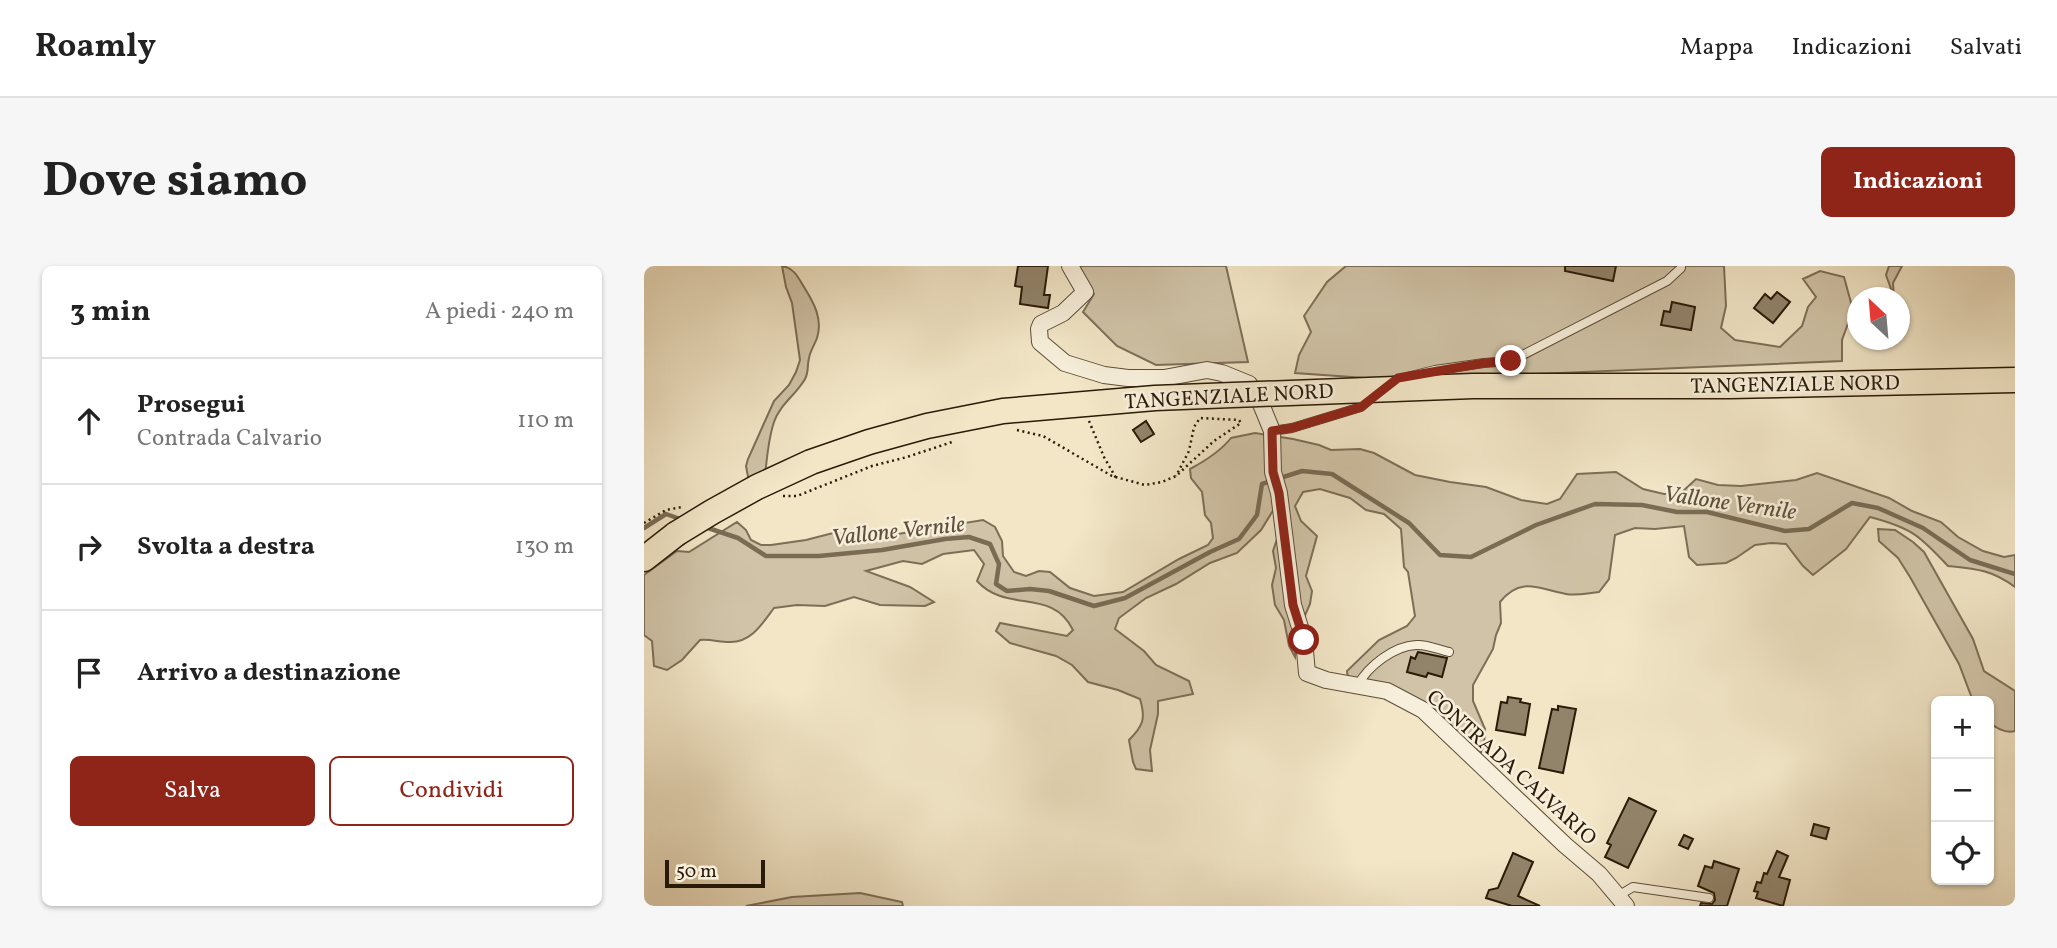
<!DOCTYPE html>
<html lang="it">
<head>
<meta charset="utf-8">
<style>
  body { margin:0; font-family:Vollkorn,serif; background:#f6f6f6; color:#222 }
  .controls { position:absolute; right:21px; bottom:21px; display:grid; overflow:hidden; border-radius:10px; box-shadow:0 2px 5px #0004 }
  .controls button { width:63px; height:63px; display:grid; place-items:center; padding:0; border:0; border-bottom:2px solid #e0e0e0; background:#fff; color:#222; font:35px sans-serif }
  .compass { position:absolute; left:1203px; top:21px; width:63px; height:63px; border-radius:50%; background:#fff; box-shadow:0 2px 5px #0004; rotate:334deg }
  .scale { position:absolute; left:21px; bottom:18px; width:100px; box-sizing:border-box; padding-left:7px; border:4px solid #2a1a08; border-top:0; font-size:19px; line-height:24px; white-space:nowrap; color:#2a1a08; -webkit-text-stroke:5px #f7efdb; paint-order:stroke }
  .stop { position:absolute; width:21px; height:21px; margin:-16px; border:5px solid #8f2418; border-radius:50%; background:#fff }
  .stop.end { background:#8f2418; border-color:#fff; box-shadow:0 2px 7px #0008 }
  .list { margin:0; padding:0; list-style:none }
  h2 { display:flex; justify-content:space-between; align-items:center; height:91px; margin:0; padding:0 28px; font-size:30px }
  h2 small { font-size:23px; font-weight:400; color:#767676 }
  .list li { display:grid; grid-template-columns:46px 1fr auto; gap:21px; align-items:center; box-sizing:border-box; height:126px; padding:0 28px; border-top:2px solid #e0e0e0 }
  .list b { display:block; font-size:26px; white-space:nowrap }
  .list p { margin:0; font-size:23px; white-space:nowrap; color:#767676 }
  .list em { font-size:23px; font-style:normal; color:#767676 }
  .actions { display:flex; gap:14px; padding:21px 28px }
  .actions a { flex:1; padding:16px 0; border:2px solid #8f2418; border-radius:10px; text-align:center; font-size:24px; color:#8f2418 }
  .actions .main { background:#8f2418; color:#fff }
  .icon { flex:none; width:38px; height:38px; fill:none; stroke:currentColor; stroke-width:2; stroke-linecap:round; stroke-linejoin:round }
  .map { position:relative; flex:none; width:1371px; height:640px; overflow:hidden; border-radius:10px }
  header { display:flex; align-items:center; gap:42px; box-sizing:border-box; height:98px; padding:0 35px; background:#fff; border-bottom:2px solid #e0e0e0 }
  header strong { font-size:33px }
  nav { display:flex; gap:38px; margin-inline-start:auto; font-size:24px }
  .intro { display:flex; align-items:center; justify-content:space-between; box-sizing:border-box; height:168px; padding:0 42px }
  h1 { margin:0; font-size:49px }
  .button { padding:18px 32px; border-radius:10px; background:#8f2418; color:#fff; font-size:24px; font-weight:700 }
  main { display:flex; gap:42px; padding:0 42px }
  aside { flex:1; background:#fff; border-radius:10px; box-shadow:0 2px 5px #0004 }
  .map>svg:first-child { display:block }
  .green { fill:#d0c3a7; stroke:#7d6e58; stroke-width:2 }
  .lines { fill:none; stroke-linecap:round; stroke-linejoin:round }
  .stream { stroke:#796b54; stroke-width:4.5 }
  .building { fill:#92846b; stroke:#2a1a08; stroke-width:2 }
  .service-casing { stroke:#5c4d38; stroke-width:10 }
  .minor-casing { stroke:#5c4d38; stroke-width:18 }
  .primary-casing { stroke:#2a1a08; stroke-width:27 }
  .path { stroke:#2a1a08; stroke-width:2.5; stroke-dasharray:2 3.5; stroke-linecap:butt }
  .service { stroke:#f7efdb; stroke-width:8 }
  .minor { stroke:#f7efdb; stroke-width:16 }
  .primary { stroke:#f2e6c7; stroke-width:24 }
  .primary-bridge-casing { stroke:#2a1a08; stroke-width:27; stroke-linecap:butt }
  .primary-bridge { stroke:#f2e6c7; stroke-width:24 }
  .route { stroke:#8f2418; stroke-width:9 }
  .labels { text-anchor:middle; stroke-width:5; stroke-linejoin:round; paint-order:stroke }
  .street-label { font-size:21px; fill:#2a1a08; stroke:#f7efdb }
  .water-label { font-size:23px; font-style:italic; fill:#5f503a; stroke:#f7efdb }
</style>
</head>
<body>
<header>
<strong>Roamly</strong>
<nav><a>Mappa</a><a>Indicazioni</a><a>Salvati</a></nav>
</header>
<div class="intro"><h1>Dove siamo</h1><a class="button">Indicazioni</a></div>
<main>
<aside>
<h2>3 min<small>A piedi · 240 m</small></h2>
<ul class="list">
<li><svg class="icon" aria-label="ahead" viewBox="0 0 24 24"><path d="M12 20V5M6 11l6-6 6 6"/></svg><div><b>Prosegui</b><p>Contrada Calvario</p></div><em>110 m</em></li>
<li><svg class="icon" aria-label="right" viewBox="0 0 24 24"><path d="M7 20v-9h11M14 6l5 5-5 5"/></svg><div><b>Svolta a destra</b></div><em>130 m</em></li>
<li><svg class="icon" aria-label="arrive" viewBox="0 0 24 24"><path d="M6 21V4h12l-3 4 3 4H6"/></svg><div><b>Arrivo a destinazione</b></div></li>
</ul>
<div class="actions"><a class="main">Salva</a><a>Condividi</a></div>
</aside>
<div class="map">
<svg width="1371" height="640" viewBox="0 0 1371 640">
  <rect width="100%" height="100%" fill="#f2e6c7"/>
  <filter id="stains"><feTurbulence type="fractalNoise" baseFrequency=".00286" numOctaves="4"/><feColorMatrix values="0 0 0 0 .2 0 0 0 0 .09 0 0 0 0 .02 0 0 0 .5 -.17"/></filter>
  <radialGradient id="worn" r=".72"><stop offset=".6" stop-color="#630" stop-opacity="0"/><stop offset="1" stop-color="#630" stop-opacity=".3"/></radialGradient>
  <path class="green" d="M138,0c12,2 16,11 22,21 10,16 19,32 13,51 -2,6 -7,13 -8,20 -2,7 0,14 -4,21 -9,16 -25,25 -31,43 -6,18 -7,36 -9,54l-16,6 -3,-16 2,-7 26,-58 15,-16 7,-13 4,-12 -8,-57 -6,-16z
    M435,0h147l22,96 -92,3 -39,-19 -34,-34 11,-18z
    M702,0h378l2,40 -5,22 14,12 45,7 22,-21 6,-19 8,-10 -13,-18 17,-8 24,6 9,33 -11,30v21l-329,14 -147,3 -71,-5 4,-18 12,-23 -7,-16 23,-34z
    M1245,0h13l-9,17 1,14 -8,-22z
    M611,167l38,6 26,6 12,5 29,-1 14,4 41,22 35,7 36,5 35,13 26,4 13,-5 17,-25 39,-2 27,17 21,5 17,-1 15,-14 22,6 23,1 55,-6 21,-7 72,25 23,13 29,11 17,15 25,14 21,6 11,-2v32c-23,-17 -38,-18 -67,-21 -28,-30 -36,-38 -78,-49l-24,32 -33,26 -10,-9 -17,-22 -15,-1 -16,2 -19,13 -10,5 -29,2 -8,-8 -5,-31 -29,3 -20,-1 -20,7 -6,44 -10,13c-11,1 -22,4 -33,2 -27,-5 -45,-18 -66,8l1,21 -5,12 -3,14 -20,36v16l12,28 -1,17 -3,7c-16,-10 -26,-25 -40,-38 -23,-22 -63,-27 -93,-36l-1,-8 32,-31 28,-14 8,-10 -7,-44 -4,-5 -3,-38 -17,-15 -18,-4 -16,-12 -30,-9 -17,3 -8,14 6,15 16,15 -11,40 6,15 -2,13 -14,32 -1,21 -6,-11 -5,-26 -9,-15 -3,-20 4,-17 -3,-17 4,-12 -3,-30 -13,21 -24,23 -27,10 -34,21 -30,14 -27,20 -4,11 29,22 12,14 33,16 4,13 -35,7v13l-8,36 2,21 -16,-2 -3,-7 -4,-22c14,-14 17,-21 11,-41l-22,-9 -30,-8 -16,-17 -16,-9 -46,-13 -14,-12 4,-8 67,13 6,-6c-21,-43 -66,-16 -96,-49l7,-17 -10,-14 -31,4 -21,10 -19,-3 -37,10 44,16 24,15 -9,4 -45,-1 -26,-8 -29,9 -28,-1 -23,3c-12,16 -23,35 -45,34 -10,0 -18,-3 -29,-2l-18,20 -15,10 -13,-4 -2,-25 -8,-6v-60l33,-24 12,1 48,-30 9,8 5,10 10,5h10l35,-5 27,-7 17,2 48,-1 85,-14 12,7 7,14 1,15 11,16 12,4 13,-5 11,1 20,16 24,8 29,-4 56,-33 29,-14 5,-7 -2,-15 -6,-8 -3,-23 -11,-14 -1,-9c15,-8 30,-17 41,-31z
    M1234,263l17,1 18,12 11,10 49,87 11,32 31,20v40c-10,3 -19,-3 -26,-9v-21h-16l-14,-37 -49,-87 -12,-19 -19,-17z
    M216,627l42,9 1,4h-157l46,-9z"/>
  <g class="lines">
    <path class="stream" d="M61,261l33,11 28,18h53l63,-6 63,-11 24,-2 21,7 9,20 -3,20 11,7 23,-2 19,2 45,15 31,-8 85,-46 29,-13 18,-24 5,-31 40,-13 30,3 77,49 31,32 31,2 65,-32 59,-21 47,1 35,7h30l78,19 24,-2 43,-26 26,5 45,20 47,32 45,14
      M0,262l22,-14 17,6"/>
  </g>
  <path class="building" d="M374,0h30l-4,29h6l-2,13 -28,-4 2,-17 -7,-1z
    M921,0h51l-3,15 -48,-10z
    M1133,26l13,10 -17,21 -19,-15 11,-14 6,5z
    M1028,36l23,5 -4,23 -30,-5 3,-14 6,1z
    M502,155l8,13 -13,8 -8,-12z
    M774,386l29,6 -5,19 -14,-4 -2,4 -19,-5 4,-15 4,2z
    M864,431l13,2 -1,3 10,2 -5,31 -29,-5 5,-28 6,1z
    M914,440l18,3 -13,64 -24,-5 13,-59 6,1z
    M985,532l27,13 -28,57 -23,-11 6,-12 -4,-2z
    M1170,558l15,4 -3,11 -15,-4z
    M1040,569l9,4 -5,10 -9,-4z
    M1133,585l11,5 -9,21 11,3 -7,26 -27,-8 2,-6 -4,-1 3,-9 4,1 3,-10 3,1z
    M869,587l20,9 -15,34 22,10h-28l-26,-8 3,-8 9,-2z
    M1070,595l25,8 -12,37h-27l1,-3 11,1 3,-4 -1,-7 -16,-7 7,-20 7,2z"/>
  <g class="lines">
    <g class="service-casing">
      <path id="service" d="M751,114l40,-10 49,-7 27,-2 156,-80 14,-13v-2
        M628,165l20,-3 69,-21 13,-11
        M714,419c10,-19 36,-39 58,-40 11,-1 23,5 33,7
        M974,630l15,-9 76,11"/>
    </g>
    <g class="minor-casing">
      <path id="minor" d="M426,0l15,26 -22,21 -22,11 -2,5 1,13 25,21 39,12 24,3h36l43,-8 15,3 27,11 12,20 11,27 1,41 6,21 14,112 11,35 3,33 19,7 61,11 36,19 142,135 34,29 27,32"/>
    </g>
    <g class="primary-casing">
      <path id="primary" d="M0,293l32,-25"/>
    </g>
    <path class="path" d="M445,155l15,36 12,21
      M373,164l26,6 69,40 33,9 17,-3 14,-6 38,-35 27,-18 -2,-3 -39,-2 -6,9 -5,24 -13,25
      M139,230h14l75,-30 35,-9 48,-16
      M0,257l22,-13 16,-3"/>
    <use href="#service" class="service"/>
    <use href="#minor" class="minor"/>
    <use href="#primary" class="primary"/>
    <g class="primary-bridge-casing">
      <path id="primary-bridge" d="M32,268l36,-22 45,-25 54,-25 58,-20 58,-16 76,-15 152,-13 318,-12h257l285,-6"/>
    </g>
    <use href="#primary-bridge" class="primary-bridge"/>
  </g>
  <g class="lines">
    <path class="route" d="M660,374l-11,-35 -14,-112 -6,-21 -1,-41 20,-3 69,-21 37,-29 86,-15 27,-2"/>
  </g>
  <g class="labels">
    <g class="street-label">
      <text transform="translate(1151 118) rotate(-1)" y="7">TANGENZIALE NORD</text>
      <text transform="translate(585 130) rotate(-3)" y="7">TANGENZIALE NORD</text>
      <text transform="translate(868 501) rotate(42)" y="7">CONTRADA CALVARIO</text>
    </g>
    <g class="water-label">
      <text transform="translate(1086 236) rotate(8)" y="8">Vallone Vernile</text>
      <text transform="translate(254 264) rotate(-6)" y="8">Vallone Vernile</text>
    </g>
  </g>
  <rect width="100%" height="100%" filter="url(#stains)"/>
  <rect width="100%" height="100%" fill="url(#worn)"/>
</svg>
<div class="controls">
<button>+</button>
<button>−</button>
<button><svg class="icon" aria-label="locate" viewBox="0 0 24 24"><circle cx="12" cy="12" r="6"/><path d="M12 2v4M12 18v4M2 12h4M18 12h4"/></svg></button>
</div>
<svg class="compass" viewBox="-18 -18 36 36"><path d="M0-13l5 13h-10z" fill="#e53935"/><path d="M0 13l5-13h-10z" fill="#767676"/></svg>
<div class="scale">50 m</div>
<div class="stop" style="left:660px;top:374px"></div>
<div class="stop end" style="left:867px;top:95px"></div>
</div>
</main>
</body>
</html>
